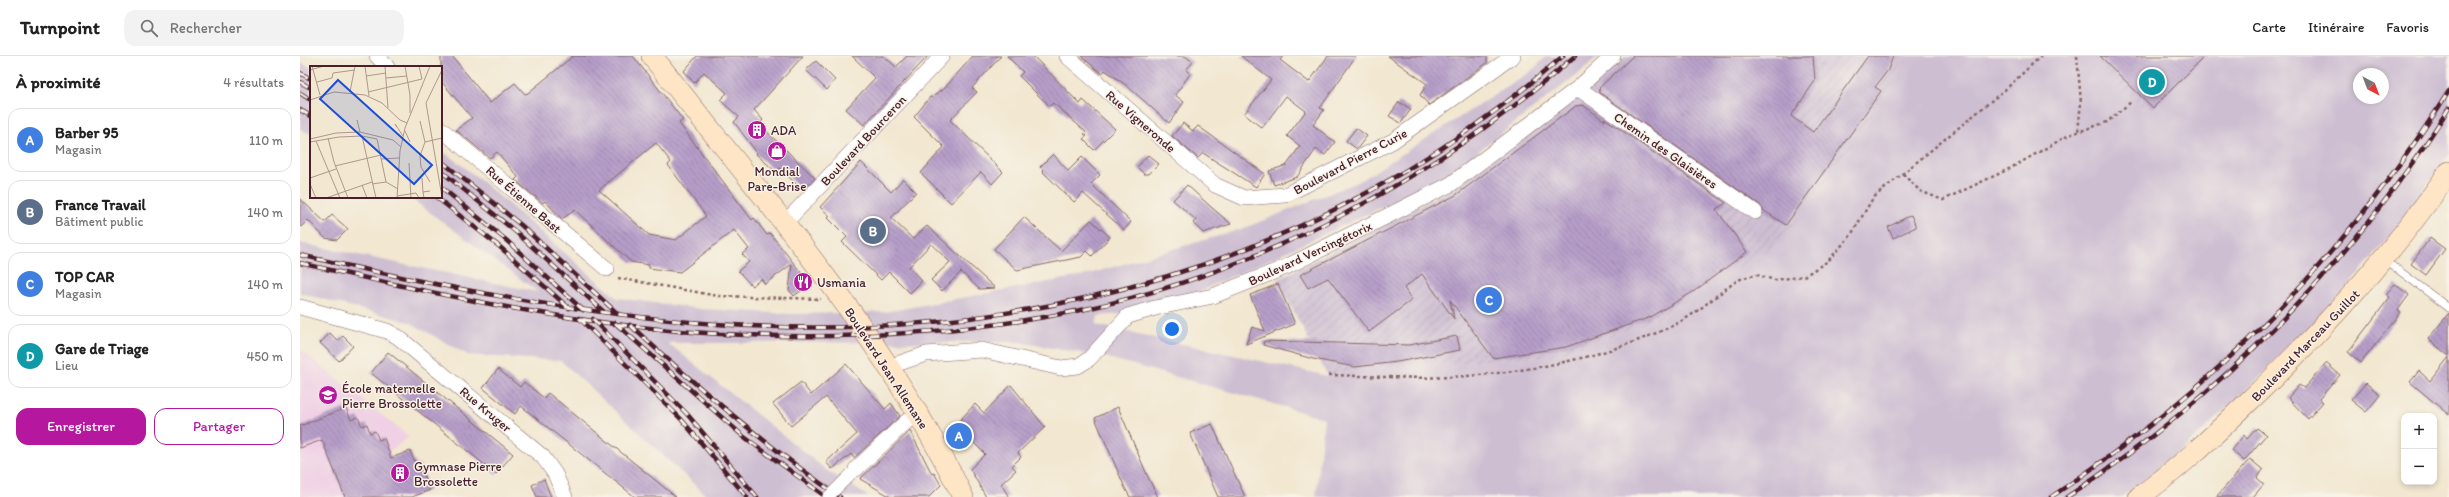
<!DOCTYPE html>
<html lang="fr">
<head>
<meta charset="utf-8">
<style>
  body { margin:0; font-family:Itim,sans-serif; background:#f2f2f2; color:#222 }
  .controls { position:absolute; right:12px; bottom:12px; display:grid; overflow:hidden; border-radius:8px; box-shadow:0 2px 6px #0003 }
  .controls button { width:36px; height:36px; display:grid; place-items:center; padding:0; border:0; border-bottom:1px solid #e0e0e0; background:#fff; color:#222; font:20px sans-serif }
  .compass { position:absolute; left:2053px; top:12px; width:36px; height:36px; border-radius:50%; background:#fff; box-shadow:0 2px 6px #0003; rotate:138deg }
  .you { position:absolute; left:872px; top:273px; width:14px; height:14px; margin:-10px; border:3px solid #fff; border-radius:50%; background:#1a73e8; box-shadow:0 0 0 6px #1a73e833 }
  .badge { display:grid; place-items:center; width:26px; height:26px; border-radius:50%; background:#b5179e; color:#fff; font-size:13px; font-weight:700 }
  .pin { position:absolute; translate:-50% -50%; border:2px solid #fff; box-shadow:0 1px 4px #0006 }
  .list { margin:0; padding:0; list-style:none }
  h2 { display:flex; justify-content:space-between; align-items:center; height:52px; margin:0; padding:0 16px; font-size:17px }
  h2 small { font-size:13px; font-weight:400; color:#767676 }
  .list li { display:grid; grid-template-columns:26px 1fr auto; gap:12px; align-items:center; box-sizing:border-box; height:64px; margin:0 8px 8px; padding:0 8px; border:1px solid #e0e0e0; border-radius:12px }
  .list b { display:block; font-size:15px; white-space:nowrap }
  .list p { margin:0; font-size:13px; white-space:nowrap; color:#767676 }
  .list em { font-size:13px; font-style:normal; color:#767676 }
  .actions { display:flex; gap:8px; padding:12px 16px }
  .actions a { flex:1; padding:9px 0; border:1px solid #b5179e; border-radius:12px; text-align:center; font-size:14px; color:#b5179e }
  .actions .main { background:#b5179e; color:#fff }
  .icon { flex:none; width:22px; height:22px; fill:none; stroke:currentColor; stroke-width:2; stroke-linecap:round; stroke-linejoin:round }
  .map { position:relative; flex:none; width:2149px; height:441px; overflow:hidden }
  header { display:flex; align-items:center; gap:24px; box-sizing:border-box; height:56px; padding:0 20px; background:#fff; border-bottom:1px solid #e0e0e0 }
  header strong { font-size:19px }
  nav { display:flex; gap:22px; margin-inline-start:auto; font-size:14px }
  .search { width:280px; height:36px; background:#f2f2f2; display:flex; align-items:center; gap:10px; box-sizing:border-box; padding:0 14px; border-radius:12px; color:#767676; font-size:15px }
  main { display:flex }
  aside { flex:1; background:#fff }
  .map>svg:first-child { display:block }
  .built { fill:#f0d0e5 }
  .industrial { fill:url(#industrial-furrows) }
  .railway { fill:#cebed2; fill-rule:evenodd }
  .building { fill:url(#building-back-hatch); fill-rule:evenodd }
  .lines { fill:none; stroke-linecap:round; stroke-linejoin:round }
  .service-casing { stroke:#856565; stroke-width:8 }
  .minor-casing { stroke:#856565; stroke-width:16 }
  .secondary-casing { stroke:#856565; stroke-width:22 }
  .path { stroke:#856565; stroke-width:2.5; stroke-dasharray:3 3; stroke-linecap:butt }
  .service { stroke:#fff; stroke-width:7 }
  .minor { stroke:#fff; stroke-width:15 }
  .secondary { stroke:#fde5c5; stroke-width:21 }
  .rail-casing { stroke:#4a1f2b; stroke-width:4.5 }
  .rail { stroke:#f7f3e8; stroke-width:3; stroke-dasharray:9; stroke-linecap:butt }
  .pedestrian-bridge-casing { stroke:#856565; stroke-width:12; stroke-linecap:butt }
  .pedestrian-bridge { stroke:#fff; stroke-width:11 }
  .labels { text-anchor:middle; stroke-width:3; stroke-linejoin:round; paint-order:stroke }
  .street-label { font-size:13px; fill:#4a1f2b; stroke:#f7f3e8 }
  .poi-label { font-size:13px; fill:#4a1f2b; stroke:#f7f3e8; text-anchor:start }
  .inset-road { fill:none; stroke:#af978e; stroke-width:1 }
  .view { fill:#1d4ed8; fill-opacity:0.15; stroke:#1d4ed8; stroke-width:2 }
  .inset-edge { fill:none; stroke:#4a1f2b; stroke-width:2 }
</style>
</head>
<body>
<header>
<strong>Turnpoint</strong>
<div class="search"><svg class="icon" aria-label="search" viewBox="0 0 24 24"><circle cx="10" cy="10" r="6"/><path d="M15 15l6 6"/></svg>Rechercher</div>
<nav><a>Carte</a><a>Itinéraire</a><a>Favoris</a></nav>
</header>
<main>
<aside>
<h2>À proximité<small>4 résultats</small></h2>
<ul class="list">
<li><span class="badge" style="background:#3f7fe0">A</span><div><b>Barber 95</b><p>Magasin</p></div><em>110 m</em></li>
<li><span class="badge" style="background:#5c6f8a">B</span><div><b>France Travail</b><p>Bâtiment public</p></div><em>140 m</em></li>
<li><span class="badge" style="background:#3f7fe0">C</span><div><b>TOP CAR</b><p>Magasin</p></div><em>140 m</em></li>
<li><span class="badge" style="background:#0f9aa8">D</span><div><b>Gare de Triage</b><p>Lieu</p></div><em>450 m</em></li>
</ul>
<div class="actions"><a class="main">Enregistrer</a><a>Partager</a></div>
</aside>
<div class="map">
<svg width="2149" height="441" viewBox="0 0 2149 441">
  <defs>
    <pattern id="industrial-furrows" width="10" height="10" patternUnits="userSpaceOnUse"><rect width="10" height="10" fill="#cebed2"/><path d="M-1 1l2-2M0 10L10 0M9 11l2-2" fill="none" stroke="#b2a3b4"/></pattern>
    <pattern id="building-back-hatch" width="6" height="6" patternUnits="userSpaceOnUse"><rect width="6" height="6" fill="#b69ec9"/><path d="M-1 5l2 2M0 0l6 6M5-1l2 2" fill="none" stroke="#9680a3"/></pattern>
  </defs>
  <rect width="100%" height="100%" fill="#f7f3e8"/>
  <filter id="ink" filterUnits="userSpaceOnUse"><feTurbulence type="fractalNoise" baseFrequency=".025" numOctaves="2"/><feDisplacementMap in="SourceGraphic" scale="8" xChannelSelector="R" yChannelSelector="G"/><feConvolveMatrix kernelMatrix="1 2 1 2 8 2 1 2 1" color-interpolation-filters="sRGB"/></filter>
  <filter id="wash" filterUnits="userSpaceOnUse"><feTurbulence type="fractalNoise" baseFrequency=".012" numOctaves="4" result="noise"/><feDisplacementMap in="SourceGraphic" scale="16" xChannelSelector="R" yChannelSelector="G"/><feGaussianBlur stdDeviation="0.9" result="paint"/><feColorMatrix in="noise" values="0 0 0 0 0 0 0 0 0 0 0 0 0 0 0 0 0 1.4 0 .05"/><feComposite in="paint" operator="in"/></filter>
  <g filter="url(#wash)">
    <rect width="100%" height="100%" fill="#f2e7d0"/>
    <path class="built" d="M1,294l108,87 -44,31 2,29h-67z"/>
    <path class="industrial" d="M1326,0h279l-10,25 -71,105 -46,58 -125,78 -100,34 -112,9 -70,3 -43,8 -51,-96 172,-90 144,-104z
      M1790,0h108l-55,53z"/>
    <path class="railway" d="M1247,0h51l-22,20 -137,105 -249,115 -69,18 -23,2 -2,9 232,51 43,-8 71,-3 111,-9 100,-34 125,-78 46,-58 71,-105 10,-25h185l53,53 55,-53h251v97l-41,60 -84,103 -154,146 -49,35h-805l8,-79 -219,-61 -87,-15 -350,1 157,126 44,28h-161l-147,-136 -93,-6 -59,-33 -109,-29v-50l238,49 -129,-95h32v-47l36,27 140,121 84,11 90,5 94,-2 201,-37 159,-47 115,-47 170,-109zM2059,18h24v24h-24z
      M0,6l11,6v66l-11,-5z"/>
    <g id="blocks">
      <path class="building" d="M141,0h11l38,47 25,-20 10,11 3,-1 45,-37h60l50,64 -4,3 73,97 2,-2 13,17 3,-2 40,51 -16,12 -5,-6 3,-26 -27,20 -4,-5 -9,7 -14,-15 11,-9 -7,-8 7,-5 -15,-19 -54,42 -31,-4v-3l-18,-3 -56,-52 -13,9 -17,-18 -2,2 -28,-23 3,-3 -21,-25 -7,6 -34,-28 16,-12 -31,-37zM356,87l15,19 -3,3 38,51 -30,24 -27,-5 -50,-45z
        M397,0h106l-49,54 9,10 -4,4 56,54 -12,13 -23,-23 -4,4 -20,-18 1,-1 -23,-31 5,-5 -19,-17 7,-7 -23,-21 -10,11 -10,-12z
        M552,0h32l12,11 11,-11h21l-64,69 -18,-16 29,-31z
        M673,0h28l-29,32 5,4 -27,28 53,52 -11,12 -11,-12 -30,31 -30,-30 23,-26 -30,-30 16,-20 2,1 8,-8 1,2z
        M707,0h26l47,48 3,-4 32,29 -21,21 -11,-11 4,-3 -3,-2 2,-2 -33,-29 -3,3 -10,-9 -21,-21 4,-4z
        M781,0h104l8,6 -7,8 4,4 -15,21 9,7 -15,21 -43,-38 -21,-15 -3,4z
        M941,0h42l-3,4 29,22 19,-26h28l-36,52 4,2 -11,15 22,17 -10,13 -9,-6 -19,28 -23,8 -5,-14 18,-6 13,-19 -13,-10 19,-25 -20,-15 -24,32 -18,-14 27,-34z
        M1088,0h99v7l-58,42 -9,-10 7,-11z
        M1333,0h180l2,25 -24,35 22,16 55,-76h25l-5,14 -13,17 6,4 -95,134 -23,-15 -3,-5 -160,-112 -1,-5z
        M1800,0h105l-52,52z
        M516,5l19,19 -8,10 -21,-20z
        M1099,46l12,7 -10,14 -12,-7z
        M1283,49l22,16 -1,-3 122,85 -10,6 31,43 -54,40 -45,26 -82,29 -73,11 -43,-58 4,19 -32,-45 -18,14 8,12 -43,32 -41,-54 -20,10 -8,-13 156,-80 120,-89z
        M883,67l10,8 5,-5 67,48 -9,13 -53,-34 -5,5 -26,-22z
        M1056,72l11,8 -10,13 -11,-8z
        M753,98l15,17 14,-14 18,18 -9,9 40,38 -7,8 -41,-37 -9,9 -31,-30 1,-1 -4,-4z
        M848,99l11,9 -10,10h-5l-7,-7z
        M561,106l30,30 12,-13 13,13 -25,26 22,21 14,-13 68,62 -16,1 -18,-17 -19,19 -11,-11 19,-18 -19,-18 -22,23 13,14 -12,12 -21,-21 -8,8 -39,-38 5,-5 -19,-19 2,-2 -10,-9z
        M887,129l24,22 20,17 -28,9 -10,-10 3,-3 -23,-20z
        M0,143l25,23 7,-7 16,14 -11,11 -12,-2 -17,-18 -8,8z
        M1611,159l5,12 -23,11 -5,-11z
        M724,161l37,34 30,-31 19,17 -18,19 -5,-5 -6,6 -64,13 -23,-21z
        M2130,182l15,11 -19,26 -15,-11z
        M978,228l17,40 -49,20 6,-17 13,4 -15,-36z
        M2095,228l14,11 -11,15 3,2 -40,51 -13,-11 42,-55 -4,-3z
        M2149,257v43l-21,-17z
        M30,277l8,8 5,-5 10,10 -14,15 -19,-18z
        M1157,280l3,14 -63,12 -42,5 -42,-8 -50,-14 1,-4 145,4z
        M88,296l125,102 -17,20 -125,-101z
        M2149,301v58l-39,-33 9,-11 11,10z
        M2026,307l14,12 -21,24 4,3 -15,17 -20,-21 11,-13 5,3z
        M546,308l39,45 6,-6 9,13 -46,42 -3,-4 -19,15 -6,-7 31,-28 -31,-37 -35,29 -18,-22 28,-22 10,13z
        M198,313l22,18 4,-5 20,16 4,-5 128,104h-41l-114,-91 -6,8 -32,-26z
        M2066,327l14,12 -14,17 -15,-12z
        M711,329l34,42 -27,26 3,4 -9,9 4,4 -15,14 8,13h-23l-16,-28 15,-15 -25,-25 3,-4 -4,-4 16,-17 9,9z
        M818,351l30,70 10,20h-28l-5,-9 -30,-70z
        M46,352l5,12 7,-3 4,9 5,-2 3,9 5,-2 4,9 5,-2 7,20 19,-7 6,14 3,-1 11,26 -18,7h-67l-23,-57 -22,8v-22z
        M912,368l33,73h-27l-28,-64z
        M1957,372l9,7 -22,26 -13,-11 13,-15 3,4z
        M610,375l22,43 2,-1 7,12 -12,12h-38l-31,-18z
        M1950,403l13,11 -6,8 7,6 -11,13h-37z
        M244,423l7,18h-14l-5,-12z"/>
    </g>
  </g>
  <g filter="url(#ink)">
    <use href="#blocks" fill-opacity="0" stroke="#856565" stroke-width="1"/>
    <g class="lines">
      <g class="service-casing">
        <path id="service" d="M2085,204l64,48"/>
      </g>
      <g class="minor-casing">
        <path id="minor" d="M77,0l10,11
          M767,0l148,129 29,13 41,-3 108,-54 120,-85
          M1278,32l177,124
          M141,73l166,140
          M484,168l158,-168
          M0,251l87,24 11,6 145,120 12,17 10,23
          M588,311l38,-13 56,-4 79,18 17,-2 11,-7 39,-43 27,-8 58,-12 73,-29 165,-83 127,-96 35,-32
          M556,413l51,-48 11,-7"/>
      </g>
      <g class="secondary-casing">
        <path id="secondary" d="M352,0c110,141 232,278 311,441
          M1839,441c38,-27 72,-59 105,-91 76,-72 145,-148 205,-234"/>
      </g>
      <path class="path" d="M1777,0l4,46 -3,30
        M1603,118l17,17 23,9 66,-31 60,-34 38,-13 24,-20
        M318,222l100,18 103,3
        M1029,319c40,1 81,4 121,2 76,-4 155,-19 224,-52 23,-11 43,-31 64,-45l12,-4 7,-1 18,5 29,-4 24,-15 23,-26 22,-37 134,-110 34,-32"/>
      <use href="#service" class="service"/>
      <use href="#minor" class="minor"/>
      <use href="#secondary" class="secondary"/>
      <g class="rail-casing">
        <path id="rail" d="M0,17l11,6
          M0,26l11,6
          M0,37l11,7
          M0,54l11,6
          M141,105l80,64 97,89
          M141,115l75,61 88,80
          M141,131l65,53 77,70
          M136,141l64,50 69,61
          M0,199c137,31 276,59 416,69 312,22 609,-60 847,-268
          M0,207c138,32 280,63 421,71 119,6 248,0 365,-25 179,-39 352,-133 489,-253
          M279,262l102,101 66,78
          M293,263l94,95 70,83
          M315,267l128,113 83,61
          M330,269c67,62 135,120 210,172
          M1751,441c167,-111 290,-236 398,-406
          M1767,441c154,-101 284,-233 382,-389"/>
      </g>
      <use href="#rail" class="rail"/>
      <g class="pedestrian-bridge-casing">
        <path id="pedestrian-bridge" d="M528,441l23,-23"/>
      </g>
      <use href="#pedestrian-bridge" class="pedestrian-bridge"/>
    </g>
  </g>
  <defs>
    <g id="building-disc" transform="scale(1)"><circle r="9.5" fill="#b5179e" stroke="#f7f3e8"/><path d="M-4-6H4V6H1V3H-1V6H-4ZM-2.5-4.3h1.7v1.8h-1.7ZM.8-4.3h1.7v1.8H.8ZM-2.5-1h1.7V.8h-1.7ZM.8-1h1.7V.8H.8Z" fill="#fff"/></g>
    <g id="shop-disc" transform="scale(1)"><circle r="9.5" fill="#b5179e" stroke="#f7f3e8"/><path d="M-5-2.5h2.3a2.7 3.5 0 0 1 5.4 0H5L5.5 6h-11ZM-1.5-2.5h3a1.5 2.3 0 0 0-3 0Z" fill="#fff"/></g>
    <g id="restaurant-disc" transform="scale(1)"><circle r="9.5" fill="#b5179e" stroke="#f7f3e8"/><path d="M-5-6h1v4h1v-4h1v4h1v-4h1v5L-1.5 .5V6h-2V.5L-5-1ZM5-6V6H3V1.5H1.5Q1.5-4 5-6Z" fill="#fff"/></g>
    <g id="school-disc" transform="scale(1)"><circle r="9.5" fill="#b5179e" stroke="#f7f3e8"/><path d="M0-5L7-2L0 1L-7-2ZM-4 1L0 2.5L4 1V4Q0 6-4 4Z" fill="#fff"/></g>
  </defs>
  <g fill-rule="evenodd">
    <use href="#building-disc" x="457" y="74"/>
    <use href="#shop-disc" x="477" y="95"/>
    <use href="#restaurant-disc" x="503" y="226"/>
    <use href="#school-disc" x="28" y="339"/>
    <use href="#building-disc" x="100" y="417"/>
  </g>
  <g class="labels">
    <g class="street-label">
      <text transform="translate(841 65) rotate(41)" y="5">Rue Vigneronde</text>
      <text transform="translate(563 84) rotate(-47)" y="5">Boulevard Bourceron</text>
      <text transform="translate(1366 94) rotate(35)" y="5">Chemin des Glaisières</text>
      <text transform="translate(1050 105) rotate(-28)" y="5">Boulevard Pierre Curie</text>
      <text transform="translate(224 143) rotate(41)" y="5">Rue Étienne Bast</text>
      <text transform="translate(1010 197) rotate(-25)" y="5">Boulevard Vercingétorix</text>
      <text transform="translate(2005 289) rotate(-46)" y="5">Boulevard Marceau Guillot</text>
      <text transform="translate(587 312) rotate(57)" y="5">Boulevard Jean Allemane</text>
      <text transform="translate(186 353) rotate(40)" y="5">Rue Kruger</text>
    </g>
    <g class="poi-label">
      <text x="471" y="79">ADA</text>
      <text x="477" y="120" text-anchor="middle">Mondial<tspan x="477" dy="15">Pare-Brise</tspan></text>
      <text x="517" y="231">Usmania</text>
      <text x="42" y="337">École maternelle<tspan x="42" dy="15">Pierre Brossolette</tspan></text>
      <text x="114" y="415">Gymnase Pierre<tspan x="114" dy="15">Brossolette</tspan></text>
    </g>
  </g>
  <g transform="translate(10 10)">
    <rect width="132" height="132" fill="#f2e7d0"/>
    <path class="inset-road" d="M2,0l8,29M55,0l4,30M75,0l3,42M95,0l5,29v18M109,0l3,13M0,4l14,-4M56,10l20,-3M76,12l21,-2M7,16l15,-4 1,-5 22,-3M40,26l5,-26M58,26l54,-13M0,34l24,-8 31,3 17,8 18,17 7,3M116,37l16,94M116,37l16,-33M47,54l3,12M110,55l5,21 -5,14 1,11 9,15M87,61l-2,-3 8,12M95,65l5,11M52,70l14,62M18,72l6,24 14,36M0,73l26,-6 24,-1 33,8 8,7M6,75l24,57M0,76l29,-5 23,-1 15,3 9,43M115,76l17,-4M71,93l18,-1M99,97l2,35M25,100l46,-11M0,112l26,-9M112,112l1,14M76,116l12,7M0,118l6,14M62,118l14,-2M52,119l5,13M87,130l19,-3 3,5M16,132l46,-16M87,132l3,-47 5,-23 25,-62M114,132l-1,-6 7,-1"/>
    <path class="view" d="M28,14l94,85 -18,19 -94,-85z"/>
    <rect width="132" height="132" class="inset-edge"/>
  </g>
</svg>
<div class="controls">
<button>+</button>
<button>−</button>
</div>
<svg class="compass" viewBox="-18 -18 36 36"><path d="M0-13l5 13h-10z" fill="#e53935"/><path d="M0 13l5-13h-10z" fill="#767676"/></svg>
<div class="you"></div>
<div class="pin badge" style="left:659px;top:380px;background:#3f7fe0">A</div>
<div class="pin badge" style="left:573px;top:175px;background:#5c6f8a">B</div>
<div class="pin badge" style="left:1189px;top:244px;background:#3f7fe0">C</div>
<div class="pin badge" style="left:1852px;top:26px;background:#0f9aa8">D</div>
</div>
</main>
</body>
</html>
